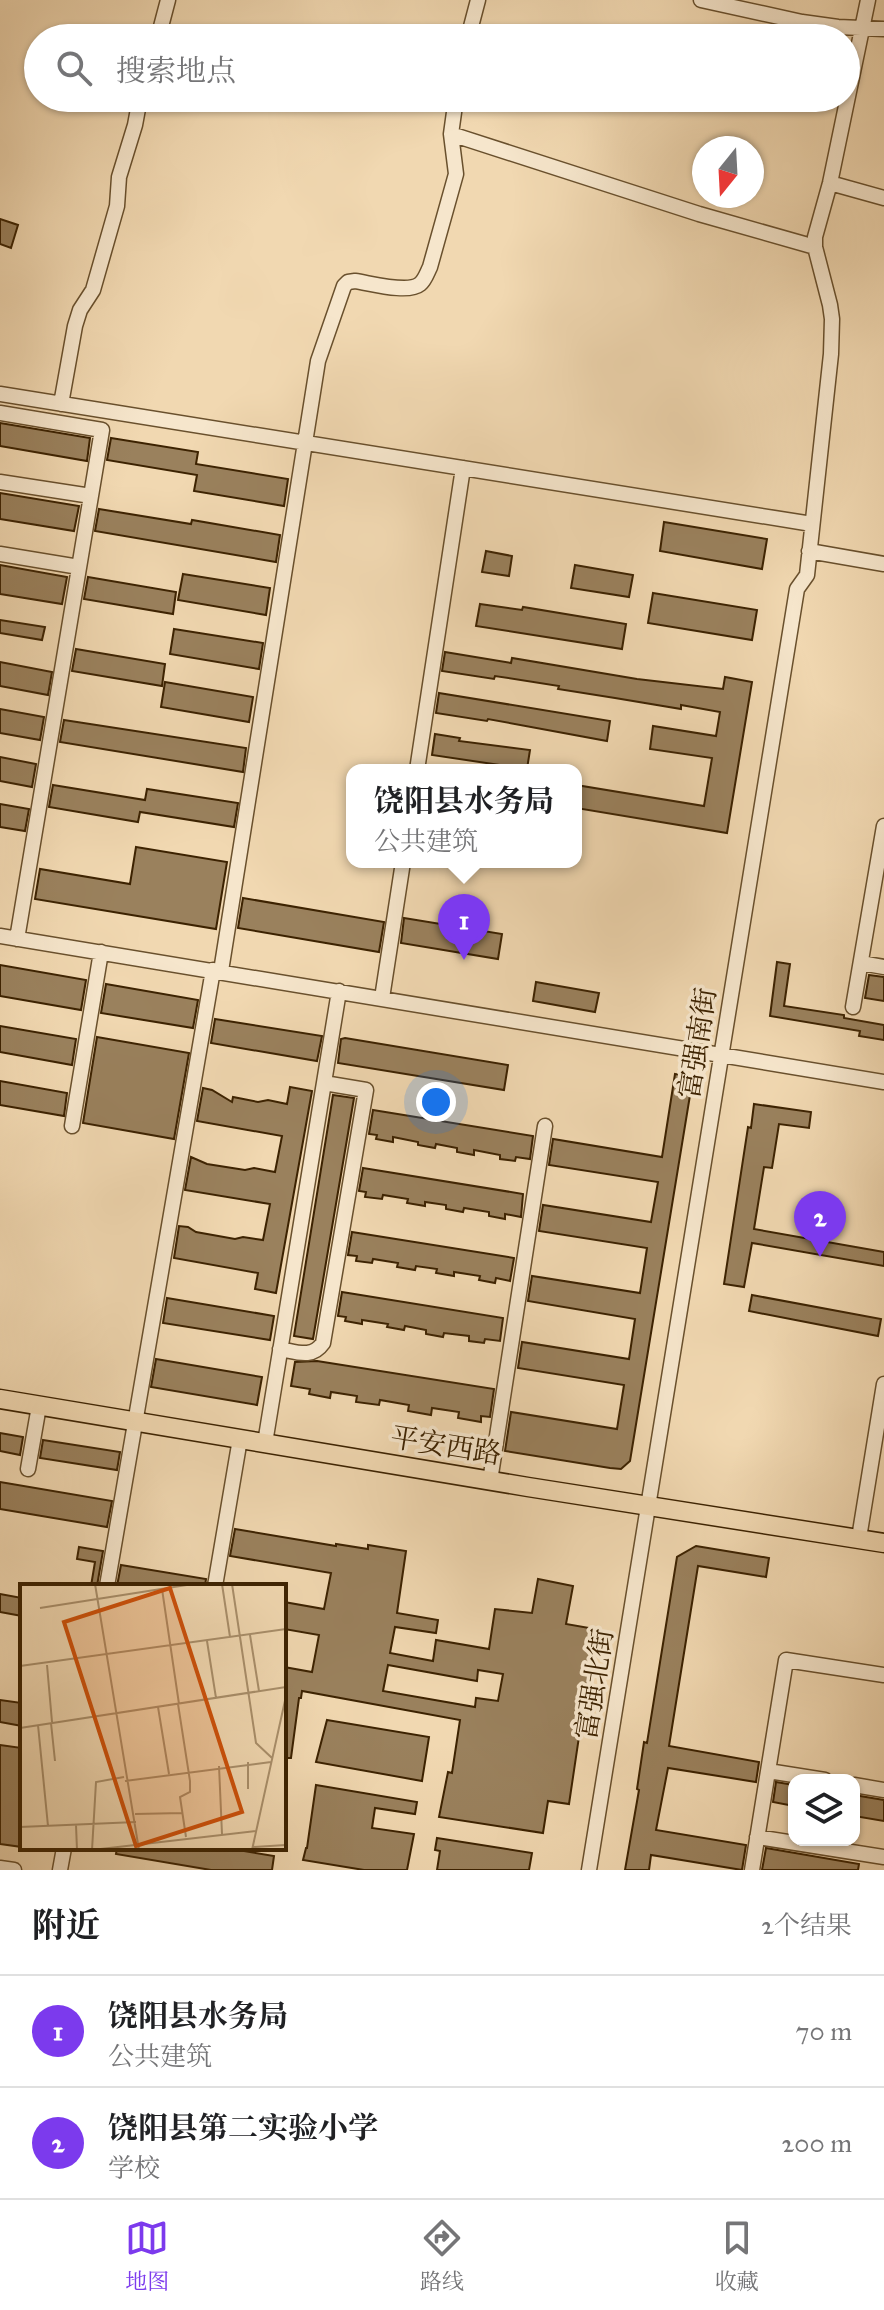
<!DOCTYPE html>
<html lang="zh">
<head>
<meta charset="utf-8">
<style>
  body { margin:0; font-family:"IM FELL Great Primer","Noto Serif SC",serif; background:#f6f6f6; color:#202124 }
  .controls { position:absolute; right:24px; bottom:24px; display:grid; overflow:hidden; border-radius:16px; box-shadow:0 2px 6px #0004 }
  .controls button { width:72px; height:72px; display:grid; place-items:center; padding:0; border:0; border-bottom:2px solid #e0e0e0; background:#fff; color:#202124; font:40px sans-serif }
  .compass { position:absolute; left:692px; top:136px; width:72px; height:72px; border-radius:50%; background:#fff; box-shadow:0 2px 6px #0004; rotate:198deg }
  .you { position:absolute; left:436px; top:1102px; width:28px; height:28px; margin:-20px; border:6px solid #fff; border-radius:50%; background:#1a73e8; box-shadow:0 0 0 12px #1a73e833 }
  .badge { display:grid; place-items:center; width:52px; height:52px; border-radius:50%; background:#7c3aed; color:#fff; font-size:26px; font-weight:700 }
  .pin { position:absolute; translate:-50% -66px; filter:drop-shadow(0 2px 4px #0008) }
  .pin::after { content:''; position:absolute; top:42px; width:28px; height:24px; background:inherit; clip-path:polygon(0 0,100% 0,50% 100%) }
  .popup { position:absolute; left:346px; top:764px; width:236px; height:104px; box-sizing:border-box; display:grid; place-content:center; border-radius:16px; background:#fff; filter:drop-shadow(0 2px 6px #0005); font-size:26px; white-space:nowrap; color:#757577 }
  .popup b { font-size:30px; color:#202124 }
  .popup::after { content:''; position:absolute; left:50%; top:100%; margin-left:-16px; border:16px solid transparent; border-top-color:#fff }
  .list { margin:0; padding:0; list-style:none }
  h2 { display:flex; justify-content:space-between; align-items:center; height:104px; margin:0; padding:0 32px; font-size:34px }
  h2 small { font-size:26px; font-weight:400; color:#757577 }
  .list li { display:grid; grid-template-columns:52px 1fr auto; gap:24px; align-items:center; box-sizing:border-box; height:112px; padding:0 32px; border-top:2px solid #e0e0e0 }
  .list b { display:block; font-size:30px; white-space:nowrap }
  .list p { margin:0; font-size:26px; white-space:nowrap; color:#757577 }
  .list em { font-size:26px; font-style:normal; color:#757577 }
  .icon { flex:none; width:44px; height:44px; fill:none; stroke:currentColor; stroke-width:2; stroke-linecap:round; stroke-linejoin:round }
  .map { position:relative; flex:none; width:884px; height:1870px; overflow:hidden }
  .search { position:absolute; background:#fff; box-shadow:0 2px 6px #0004; left:24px; right:24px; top:24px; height:88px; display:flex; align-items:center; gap:20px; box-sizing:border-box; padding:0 28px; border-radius:44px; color:#757577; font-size:30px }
  .sheet { height:328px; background:#fff }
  nav { display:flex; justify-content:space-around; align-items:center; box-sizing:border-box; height:112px; border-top:2px solid #e0e0e0; background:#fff; font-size:22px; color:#757577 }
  nav a { display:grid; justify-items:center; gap:4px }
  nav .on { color:#7c3aed }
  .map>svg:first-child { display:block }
  .building { fill:#9a815d; stroke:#3c2201; stroke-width:2; fill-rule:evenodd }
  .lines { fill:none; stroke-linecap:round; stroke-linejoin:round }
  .minor-casing { stroke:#69502d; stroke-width:17 }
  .major-casing { stroke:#3c2201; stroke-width:21 }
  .minor { stroke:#f6e6cc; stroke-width:14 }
  .major { stroke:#f1d8b1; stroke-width:18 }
  .labels { text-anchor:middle; stroke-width:7; stroke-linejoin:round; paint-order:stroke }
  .street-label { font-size:28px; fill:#3c2201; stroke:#f6e6cc }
  .inset-road { fill:none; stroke:#a98f6b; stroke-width:2 }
  .view { fill:#ce510a; fill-opacity:0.15; stroke:#ce510a; stroke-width:4 }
  .inset-edge { fill:none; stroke:#3c2201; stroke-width:4 }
</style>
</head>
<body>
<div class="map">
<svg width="884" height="1870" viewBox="0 0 884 1870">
  <rect width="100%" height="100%" fill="#f1d8b1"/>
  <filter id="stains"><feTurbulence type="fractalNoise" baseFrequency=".0025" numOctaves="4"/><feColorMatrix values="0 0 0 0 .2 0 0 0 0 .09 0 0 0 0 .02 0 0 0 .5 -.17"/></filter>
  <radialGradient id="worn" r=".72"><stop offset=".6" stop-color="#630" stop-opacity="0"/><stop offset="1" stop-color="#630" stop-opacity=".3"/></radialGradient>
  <path class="building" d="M0,219l18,6 -7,23 -11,-4z
    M0,423l90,15 -3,23 -87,-15z
    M111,438l87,14 -2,12 92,15 -4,27 -90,-15 3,-16 -90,-15z
    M0,493l79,13 -5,25 -74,-12z
    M99,509l92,15 1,-4 88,15 -4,27 -181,-31z
    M664,522l103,17 -5,30 -102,-18z
    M486,551l26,5 -3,20 -27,-4z
    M0,565l67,12 -5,27 -62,-10z
    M575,565l58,10 -4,22 -58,-9z
    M183,574l87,14 -4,27 -88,-15z
    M88,577l88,15 -3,22 -89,-15z
    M653,593l104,17 -5,30 -104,-17z
    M480,604l42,6 1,-3 103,17 -4,25 -146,-23z
    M0,620l45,7 -3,13 -42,-7z
    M174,629l89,14 -4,26 -89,-15z
    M76,649l89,15 -3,22 -90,-15z
    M445,652l66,11 1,-5 125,21 86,10 2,-12 27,5 -25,151 -151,-25v-23l128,21 8,-48 -62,-9 3,-23 63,10 4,-24 -39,-7v4l-66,-11 -57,-9 1,-3 -64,-10 -1,3 -52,-8z
    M0,662l52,10 -4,23 -48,-9z
    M165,682l88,15 -4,25 -88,-15z
    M439,693l171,28 -3,20 -119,-22 -1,2 -51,-8z
    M0,709l44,8 -4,23 -40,-7z
    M64,720l182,28 -3,24 -183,-30z
    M435,734l25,4 -1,3 71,9 -3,19 -95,-14z
    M0,757l36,7 -4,23 -32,-6z
    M53,785l92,15 2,-11 91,14 -4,24 -94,-15 -2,10 -89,-15z
    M0,804l29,5 -4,22 -25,-4z
    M136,847l91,15 -11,67 -181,-30 5,-30 90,15z
    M243,898l141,24 -5,30 -141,-24z
    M404,918l98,16 -4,25 -97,-16z
    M777,962l13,2 -6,42 60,9v3l40,7v15l-25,-4 1,-5 -90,-15z
    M0,965l86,15 -5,30 -81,-14z
    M869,975l15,2v24l-19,-3z
    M536,982l63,11 -4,19 -62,-11z
    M106,984l92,16 -5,28 -92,-15z
    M215,1019l107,17 -5,25 -106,-18z
    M0,1026l76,13 -4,26 -72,-13z
    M97,1037l92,16 -15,86 -91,-16z
    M345,1038l163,27 -4,25 -166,-27 3,-24z
    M675,1074l18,3 -63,384 -9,8 -11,-1 -105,-17 6,-39 106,17 7,-44 -106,-17 4,-26 107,17 6,-40 -107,-18 4,-25 108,17 7,-45 -108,-17 4,-26 108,17 7,-40 -109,-17 4,-26 109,18z
    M0,1081l67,12 -3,23 -64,-11z
    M290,1087l22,4 -36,202 -21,-4 3,-16 -84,-15 5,-32 9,1 8,5 39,7 8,-2 20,3 7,-36 -85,-14 6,-33 16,7 38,6 9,-2 21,4 7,-36 -85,-15 6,-33 9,2 20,12 1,-5 25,5 10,-2 19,4z
    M333,1095l21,3 -41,241 -19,-3z
    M754,1104l57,8 -2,16 -30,-4 -7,44 -8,-1 -10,62 130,23v14l-132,-23 -8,44 -20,-3 24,-157 3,1z
    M373,1110l160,26 -3,23 -14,-2 -1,4 -15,-2v-4l-26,-5v5l-17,-3v-4l-21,-4 -1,4 -17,-3v-3l-25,-5v5l-17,-3 1,-4 -8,-1z
    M363,1168l160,26 -2,23 -16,-3v5l-16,-3v-4l-25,-4 -1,4 -17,-3v-4l-21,-3v4l-18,-3 1,-4 -25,-4 -1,4 -17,-2 1,-5 -7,-1z
    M352,1232l162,26 -4,23 -14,-3 -1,5 -16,-3 1,-4 -26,-4v4l-18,-3 1,-4 -21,-3 -1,4 -18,-3 1,-4 -25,-4 -1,4 -16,-2 1,-5 -9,-1z
    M342,1292l161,26 -3,23 -15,-2 -1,4 -15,-2v-5l-25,-3 -1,4 -17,-3v-4l-21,-4 -1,4 -17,-3 1,-3 -26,-4v4l-17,-3 1,-4 -8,-1z
    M752,1295l129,24 -3,17 -129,-25z
    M167,1298l107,18 -4,24 -107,-17z
    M156,1359l106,18 -5,28 -106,-18z
    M317,1361l177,28 -4,28 -9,-1v6l-23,-4 1,-6 -27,-4 -1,7 -23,-4 1,-6 -29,-5 -1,5 -23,-3 1,-6 -26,-4 -1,6 -21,-4 1,-5 -19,-3 4,-24z
    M0,1433l23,4 -3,18 -20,-4z
    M43,1440l77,12 -3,18 -77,-12z
    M0,1482l112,19 -5,26 -107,-18z
    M235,1529l101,17v-2l32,5v-4l38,6 -9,62 41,7 -2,13 -41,-6 -5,26 43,8 3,-21 53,9 6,-40 37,4 6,-34 35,7 -7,38 29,5 -26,175 -21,-3 -5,32 -104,-16 9,-45 4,1 8,-53 -158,-29 -1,7h-2l-8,60h-7v-91l28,5 7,-37 -35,-6v-27l40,7 7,-36 -101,-17zM388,1665l89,16 1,-11 25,4 -5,27 -22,-3 -1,9 -92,-16z
    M696,1546l73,12 -3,19 -68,-11 -29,180 90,16 -3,20 -88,-14 -12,62 90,15 -4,25 -91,-15 -2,15h-24l14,-80 -2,-1 7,-47 3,1 30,-186z
    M79,1547l24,4 -6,35h-6l4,-24 -18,-3z
    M121,1565l85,14 -1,7h-88z
    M0,1594l22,4v18l-22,-4z
    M0,1700l22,3v23l-22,-4z
    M327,1720l102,17 -7,44 -106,-19z
    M0,1745l22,3v99l-22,-3z
    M776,1782l18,3v21l-21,-4z
    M316,1785l101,17 -2,12 -40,-6 -3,20 42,6 -7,36h-43l-61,-10 3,-12h1z
    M854,1795l30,5v21l-30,-5z
    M437,1838l95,15 -3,17h-92l3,-19 -5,-1z
    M117,1848h109l48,8 -2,14h-61l-95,-16z
    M766,1848l93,16 -1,6h-96z"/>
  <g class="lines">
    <g class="minor-casing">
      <path id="minor" d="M701,0l101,22 36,5 46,2
        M158,38l10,-38
        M468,38l10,-38
        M451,134l248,80 116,33
        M830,183l54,15
        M0,394l812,130
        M61,404l14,-78 5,-16 13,-20 24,-84 2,-29 16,-52 5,-27
        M0,413l102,17 -85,509
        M0,482l91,14
        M809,551l75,13
        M0,554l79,13
        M417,770l46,-302
        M0,936l884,146
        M861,963l23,4
        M221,971l97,-610 26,-75 4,-4 7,-1c15,2 53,13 65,3 5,-4 7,-11 10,-17l26,-93 -5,-40 5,-36
        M382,998l21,-136
        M853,1007l31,-181
        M72,1126l29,-174
        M280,1349c17,3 32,10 43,-6l43,-253 -42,-7
        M265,1443l74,-452
        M28,1469l11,-63
        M490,1481l55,-355
        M859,1538l25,-154
        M107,1586l106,-616
        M215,1586l25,-147
        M768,1771l57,9
        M854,1785l30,5
        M757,1837l127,20
        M0,1868l14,2
        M60,1870l4,-22
        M589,1870l208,-1281 10,-14 24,-221 1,-35 -2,-14 -15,-58v-10l15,-54 38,-183
        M752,1870l34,-210 98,15"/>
    </g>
    <g class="major-casing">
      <path id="major" d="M0,1399l528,88 356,56"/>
    </g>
    <use href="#minor" class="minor"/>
    <use href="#major" class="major"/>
  </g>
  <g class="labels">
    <g class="street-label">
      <text transform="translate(697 1043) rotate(-81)" y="10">富强南街</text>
      <text transform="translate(446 1445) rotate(9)" y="10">平安西路</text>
      <text transform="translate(594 1684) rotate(-81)" y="10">富强北街</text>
    </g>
  </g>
  <g transform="translate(20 1584)">
    <rect width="266" height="266" fill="#f1d8b1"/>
    <path class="inset-road" d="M75,0l44,266M202,0l8,53M212,0l24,159 16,15M142,5l17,115M20,24l153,-24M230,51l9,56M187,57l9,57M27,81l5,57M0,82l266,-37M158,120l12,77v11l-10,5 6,40M138,123l11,67M31,139l4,38M18,141l10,101M0,144l266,-41M228,178v27M199,182l3,68M105,197l146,-19M115,230l48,-1M56,241l1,25M0,243l116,-5M233,263l33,-2M72,266l164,-19M72,266l4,-68 28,-5M232,266l34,-154"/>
    <path class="view" d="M150,4l72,224 -106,34 -72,-224z"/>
    <rect width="266" height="266" class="inset-edge"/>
  </g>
  <rect width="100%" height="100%" filter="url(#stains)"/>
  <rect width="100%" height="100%" fill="url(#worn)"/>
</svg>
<div class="controls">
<button><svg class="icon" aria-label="layers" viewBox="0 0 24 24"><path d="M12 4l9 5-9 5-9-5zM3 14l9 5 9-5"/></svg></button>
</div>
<svg class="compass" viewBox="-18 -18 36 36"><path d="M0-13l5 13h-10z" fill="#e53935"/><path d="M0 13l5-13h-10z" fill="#757577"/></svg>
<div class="you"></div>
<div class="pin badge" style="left:464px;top:960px">1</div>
<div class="popup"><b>饶阳县水务局</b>公共建筑</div>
<div class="pin badge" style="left:820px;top:1257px">2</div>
<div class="search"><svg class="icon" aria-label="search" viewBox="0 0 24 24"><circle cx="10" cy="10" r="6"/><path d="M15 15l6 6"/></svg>搜索地点</div>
</div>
<section class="sheet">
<h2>附近<small>2个结果</small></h2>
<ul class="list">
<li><span class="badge">1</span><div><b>饶阳县水务局</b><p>公共建筑</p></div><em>70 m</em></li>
<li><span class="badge">2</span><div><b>饶阳县第二实验小学</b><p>学校</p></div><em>200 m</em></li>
</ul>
</section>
<nav>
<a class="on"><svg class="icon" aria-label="map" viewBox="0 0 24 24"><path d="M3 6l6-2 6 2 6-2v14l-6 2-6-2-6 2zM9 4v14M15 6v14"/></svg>地图</a>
<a><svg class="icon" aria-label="directions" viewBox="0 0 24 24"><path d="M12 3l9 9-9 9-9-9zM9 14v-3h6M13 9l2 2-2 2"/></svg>路线</a>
<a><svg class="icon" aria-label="saved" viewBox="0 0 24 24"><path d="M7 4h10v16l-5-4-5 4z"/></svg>收藏</a>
</nav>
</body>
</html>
